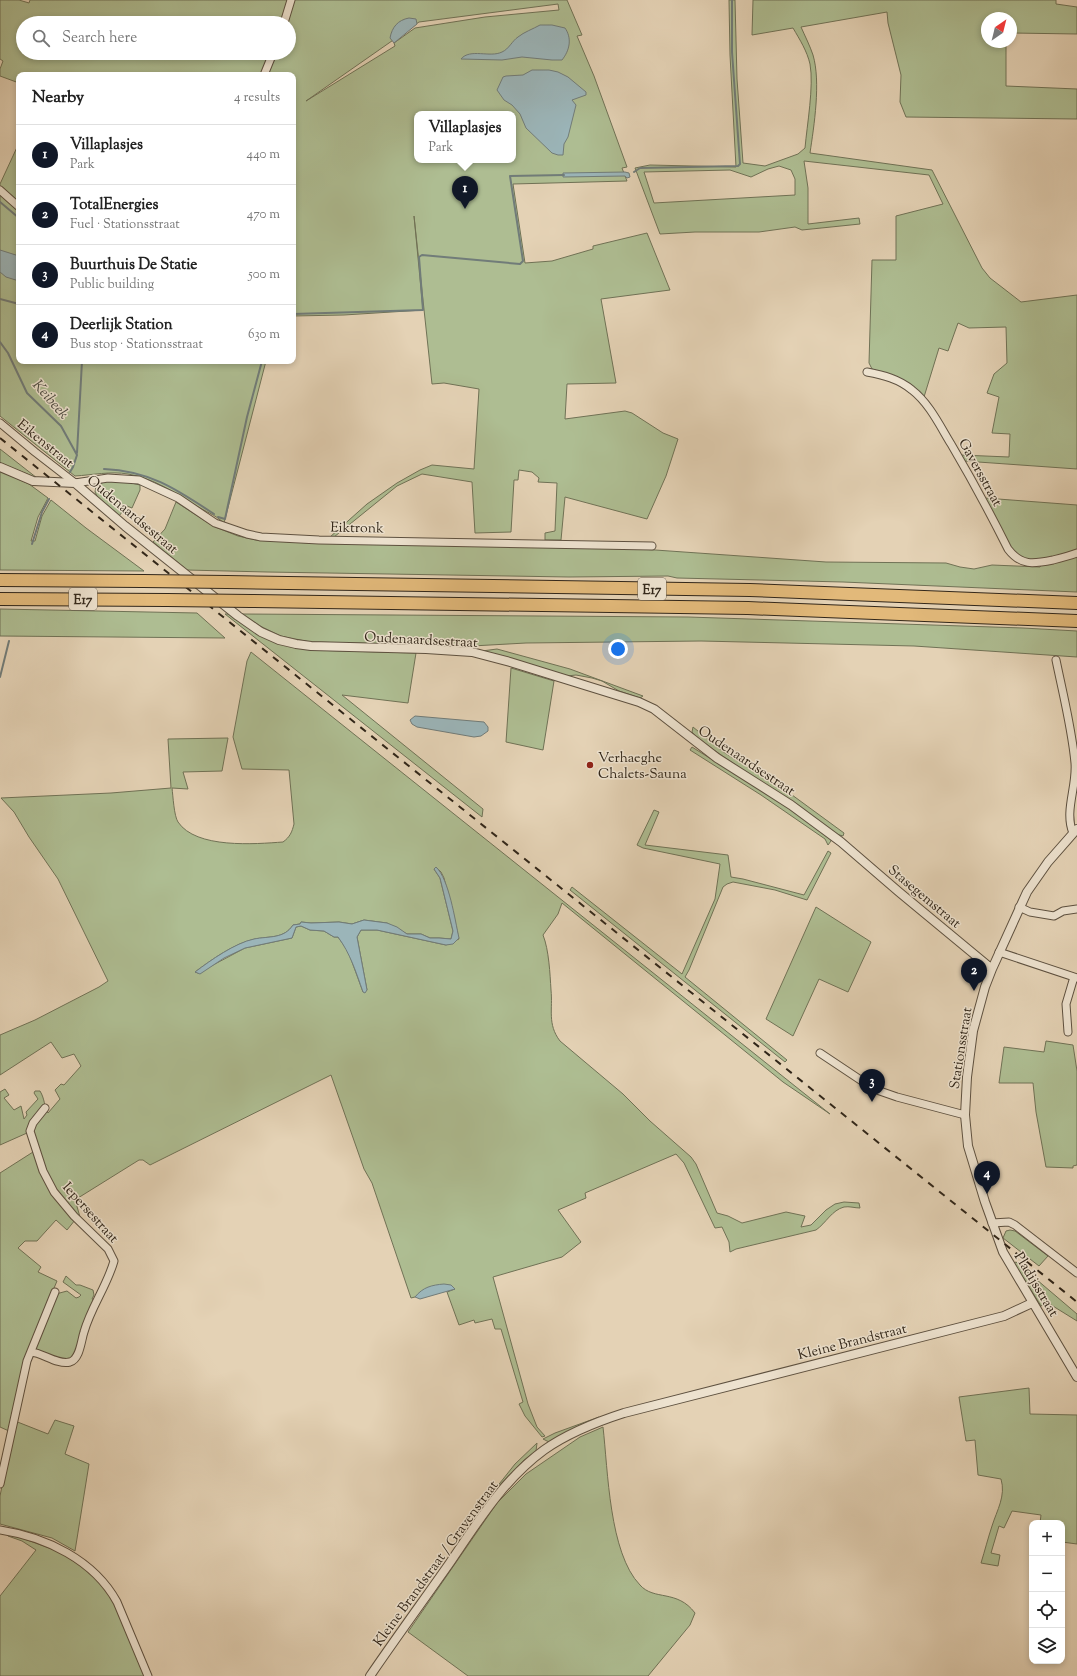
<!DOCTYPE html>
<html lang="en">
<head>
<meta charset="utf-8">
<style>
  body { margin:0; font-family:"Sorts Mill Goudy",serif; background:#f2f2f2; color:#222 }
  .controls { position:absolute; right:12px; bottom:12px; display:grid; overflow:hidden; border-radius:8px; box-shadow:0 2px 6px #0003 }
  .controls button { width:36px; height:36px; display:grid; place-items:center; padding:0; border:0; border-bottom:1px solid #e0e0e0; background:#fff; color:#222; font:20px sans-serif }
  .compass { position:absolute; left:981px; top:12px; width:36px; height:36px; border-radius:50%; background:#fff; box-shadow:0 2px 6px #0003; rotate:35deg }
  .you { position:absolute; left:618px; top:649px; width:14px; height:14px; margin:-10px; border:3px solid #fff; border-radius:50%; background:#1a73e8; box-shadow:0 0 0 6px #1a73e833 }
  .badge { display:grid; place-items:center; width:26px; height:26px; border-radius:50%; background:#111827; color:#fff; font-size:13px; font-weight:700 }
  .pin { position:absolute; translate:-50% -33px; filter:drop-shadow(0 1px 2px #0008) }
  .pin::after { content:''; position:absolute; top:21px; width:14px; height:12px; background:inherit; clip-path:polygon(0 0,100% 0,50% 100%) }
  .popup { position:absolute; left:414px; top:111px; width:102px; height:52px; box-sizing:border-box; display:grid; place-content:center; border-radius:8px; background:#fff; filter:drop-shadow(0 1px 3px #0005); font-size:13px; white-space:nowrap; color:#767676 }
  .popup b { font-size:15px; color:#222 }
  .popup::after { content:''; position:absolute; left:50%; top:100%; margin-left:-8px; border:8px solid transparent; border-top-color:#fff }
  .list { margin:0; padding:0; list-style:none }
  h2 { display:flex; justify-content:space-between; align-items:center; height:52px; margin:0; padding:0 16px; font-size:17px }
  h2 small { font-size:13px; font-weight:400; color:#767676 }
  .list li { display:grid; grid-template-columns:26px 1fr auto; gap:12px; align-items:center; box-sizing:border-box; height:60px; padding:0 16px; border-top:1px solid #e0e0e0 }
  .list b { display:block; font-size:15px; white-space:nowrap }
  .list p { margin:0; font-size:13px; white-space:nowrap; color:#767676 }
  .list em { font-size:13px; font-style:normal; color:#767676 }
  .icon { flex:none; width:22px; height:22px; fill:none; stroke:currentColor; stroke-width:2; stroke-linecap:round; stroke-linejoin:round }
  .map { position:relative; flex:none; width:1077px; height:1676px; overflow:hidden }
  .search { position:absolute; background:#fff; box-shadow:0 2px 6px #0003; left:16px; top:16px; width:280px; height:44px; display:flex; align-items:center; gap:10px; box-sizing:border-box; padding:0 14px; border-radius:22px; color:#767676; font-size:15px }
  .panel { position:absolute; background:#fff; box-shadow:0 2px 6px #0003; left:16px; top:72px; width:280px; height:292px; border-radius:8px }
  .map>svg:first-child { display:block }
  .green { fill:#aebd92; stroke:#707256; fill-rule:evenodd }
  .water { fill:#9bb5b9; stroke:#717c79 }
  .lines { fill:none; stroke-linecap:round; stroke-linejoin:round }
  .stream { stroke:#717c79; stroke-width:2 }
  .minor-casing { stroke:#5e5140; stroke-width:9 }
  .tertiary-casing { stroke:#5e5140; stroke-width:10 }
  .motorway-casing { stroke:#312619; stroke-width:14 }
  .minor { stroke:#ede2cf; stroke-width:7 }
  .tertiary { stroke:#ede2cf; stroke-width:8 }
  .motorway { stroke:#e2b97a; stroke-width:12 }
  .rail { stroke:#312619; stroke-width:2; stroke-dasharray:7 7; stroke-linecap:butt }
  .motorway-bridge-casing { stroke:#312619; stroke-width:14; stroke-linecap:butt }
  .motorway-bridge { stroke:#e2b97a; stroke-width:12 }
  .poi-dot { fill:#8f2418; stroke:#ede2cf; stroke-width:1.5 }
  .labels { text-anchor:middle; stroke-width:3; stroke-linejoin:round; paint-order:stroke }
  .shield { fill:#ede2cf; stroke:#695e50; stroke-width:1 }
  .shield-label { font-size:13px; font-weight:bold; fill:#312619 }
  .street-label { font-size:14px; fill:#312619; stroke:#ede2cf }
  .poi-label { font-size:14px; fill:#312619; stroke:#ede2cf; text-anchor:start }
  .water-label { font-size:15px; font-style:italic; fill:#4c4a41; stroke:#ede2cf }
</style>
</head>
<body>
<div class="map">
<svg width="1077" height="1676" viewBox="0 0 1077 1676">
  <rect width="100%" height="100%" fill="#e4d2b5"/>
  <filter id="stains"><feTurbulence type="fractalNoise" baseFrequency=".005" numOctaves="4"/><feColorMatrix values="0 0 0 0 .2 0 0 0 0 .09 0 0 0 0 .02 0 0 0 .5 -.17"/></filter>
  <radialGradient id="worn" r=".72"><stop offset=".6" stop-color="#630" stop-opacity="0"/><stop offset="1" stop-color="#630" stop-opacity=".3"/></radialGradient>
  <path class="green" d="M0,0h19l10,3 1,-3h537l15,35 -5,1 17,40 33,91 -5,1 5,13 -114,3 12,79 27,-2 41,-12v-3l54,-13 23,57 -69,9 15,84 -49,1 -2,35 60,-8 7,2 31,20 15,6 -12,37 -19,43 -82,-22 -4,43h-16v-7l10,-2 2,-48 -19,-1 1,-4 -7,-6 -13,-2 -1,10h-4l-3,52 -36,1 -3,-51 -50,-8 -25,12 -63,51h-4l37,-33 30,-21 23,-13 12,-5 42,4 5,-80 -35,-6 -12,1 -18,-168 9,94 -79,5 -51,1v-241h-274v8l-19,-7v-7l3,-8 -3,-2zM558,4l1,6 -74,7 -70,11 -21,15 1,3 -89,55 113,-79zM23,23h266v30h-266zM417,114h96v46h-96z
    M729,0h6l2,79 6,84 22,3 33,-12 7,-6c2,-23 9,-62 5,-84 -3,-13 -10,-24 -17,-36l-41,7 1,-35h303v4l21,3v27l-66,-1v-15h-24v24h19v44l71,3v30l-171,-2 -6,-15 1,-27 -13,-52 -1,-11 -86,15c4,9 9,19 12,28 8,27 1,71 -3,98l122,17 50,98 8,10 31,24 56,-7v174l-113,-8 -3,-6 48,2 1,-23 -18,-1 7,-36 -12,-4 7,-19 13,-11 -1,-36 -37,1 -11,-5 -10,28 -9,-3 -15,49 -40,-24 -12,-4 -3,-6 3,-103h24v-44l47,-12 -14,-29 -125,-14 4,27v36l51,-6 1,6 -58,6 -7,-3 -36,5h-64l-35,2 -25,-66 15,-3 86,2 -6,-112zM779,166l12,4 4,9v16l-141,8 -10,-31 86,-2 21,7 17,-8z
    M19,143v218h247l-42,162c-10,-9 -18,-11 -29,-18 -21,-13 -42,-27 -67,-31 -17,-3 -36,1 -53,2l-75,-60v-232z
    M0,449l37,29 -37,-15z
    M0,471l29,13 19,14 -10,19 -7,24h4l7,-25 9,-16 35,28 58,43 -144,-1z
    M106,481l21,1 13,3v5l-8,18 -5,-2 -8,10 -21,-18 -3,-6 1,-6z
    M985,498l92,7v45c-16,4 -32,10 -49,10 -18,-1 -36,-47 -43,-62z
    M176,502l37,24 25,10 18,4 55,3 330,6 185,13 120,1 14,4 14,2 18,-4 48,2 2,-3 35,-9v37l-234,-10 -166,-4 -9,-2 -99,1 -302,-5 -80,-2 -34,-28 12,-13z
    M0,609l197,4 28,25 -225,-2z
    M225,614h4l23,16 39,16 19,4 106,3 -8,50 -66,-8 141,114 -1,8z
    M242,614l446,3 335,11 54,3v26l-163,-11 -213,-5 -175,2 -54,3 -162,-4 -29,-6 -21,-10z
    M497,649l73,20 73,27 -3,2 -21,-7 -17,-10 -10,-3 -16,-3 -9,1 -85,-25z
    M251,652l579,462 -47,-32 -221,-179 -4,11 -15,21c6,15 7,39 8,55 2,19 -4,34 9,51l63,53 27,27 41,36 5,7 21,49 11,3 14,7 44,-11 19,4 -4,11 10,-2 15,-15 9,-6 9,-2 15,1 1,5c-5,0 -11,-2 -16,-1 -12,3 -18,16 -28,23l-80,19 -6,3 -1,-10 -7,-15 -7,1 -31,-65 -8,-9 -91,39 1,5 -28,12 23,32 -19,15 -69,20 35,127 9,23 8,9 -3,1 -17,-21 -6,-12 4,-2 -22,-73h-6l-3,-10 -17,4 -1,-3 -15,5 -12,-33 8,-3 -37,5 -3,3 -4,1 -39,-115 -8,-14 -33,-94 -181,90 -7,-5h-4l-61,38 -2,5 4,14 -26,-27 -26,-62 -1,5 -27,12v-53l5,-3 4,6 -5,3 10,12 7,-4 3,13 3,-4 -1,-3 12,-13 -4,-6 1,-2h5c5,8 4,16 8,22l12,-14 -5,-9 6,-6 3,1 17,-19 -7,-12 -12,4 -11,-16 -51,33v-40l35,-15 64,-33 9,-6 -50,-102 -29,-42 -15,-25 -13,-14 110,-5 60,-5 -3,-49 60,-1 -6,33 -39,1 5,17 -16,-1c1,8 2,28 6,34 18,27 77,22 105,20 7,-5 9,-10 11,-18l-5,-54 -47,-1 -9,-32 14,-76zM436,867l5,5 3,6 15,61 -13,6 -69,-15h-16l-4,7 10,53 -4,2 -15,-41 -10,-14h-4l-10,-6 -14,-1 -9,-4 -5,1 -4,11 -47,10 -47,25 -3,-1c16,-12 40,-29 60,-33 15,-3 29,0 38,-14l7,-1 1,-2 10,1 28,-1 13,2 12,-4 23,3 20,11h14l9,4h9l12,1 2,-8 -13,-53 -6,-9z
    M511,668l43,13 -11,69 -37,-8z
    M693,727l32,26 63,39 56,41 -1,3 -7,-2 -138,-95 -6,-7z
    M692,747l99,62 40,29v3l-3,4 -3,-6 -64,-44 -71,-45z
    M654,810l5,2 -14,33 83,10 3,22 12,2 61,16 24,-44 3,2 -24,47 -32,-10 -42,-8 -6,2 -4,3 -34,83 -4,7 102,83 -2,2 -215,-172 2,-3 110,87 33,-75 5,-35 -77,-16 -6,-3z
    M816,907l55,35 -23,50 -29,-13 -26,57 -27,-17z
    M1046,1041l27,4 4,26v94l-4,1v2l-27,-1 -10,-55 -3,-29h-34l5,-36 40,5z
    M33,1152l42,68 -8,10 -11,-10 -19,21h-12l-7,7 23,19 -3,5 19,9 -24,57 -24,93 -9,-4v-254z
    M1010,1230l5,1 33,25 -9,10 -36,-28 3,-7z
    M1016,1262l61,52v7l-29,-18 -7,3 -27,-43z
    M66,1276l10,9h4l13,5 1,5 -2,4 4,2 -23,56 -8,3 -31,-11 22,-55 11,-3 9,7 3,-1 2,-2 -18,-13z
    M1029,1388l1,26 47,1v129l-15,-2v-19h-22l1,-8 -29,-4 -8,17 -5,-2 -8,27 9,2 -2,11 -17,-3c4,-13 7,-25 11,-37 5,-16 14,-30 9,-47l-23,-4 -3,-35 -9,1 -7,-44z
    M599,1417v2l-29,12 -21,11 -6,-3 12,-6z
    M55,1420l19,6 -9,28 24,10 -14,87 -23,-13 -52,-14v-28l15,-75 33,13z
    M603,1427c5,43 6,126 37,158 14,16 37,4 55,28l-5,12 -42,51h-180l-60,-44 89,-129 29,-29 54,-37z
    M537,1443l-1,8 -12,9 -32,33 23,-29z
    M8,1533l52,19 31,21 19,20 36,83h-146v-80l36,-46 -14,-9 -14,-5z"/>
  <path class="water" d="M409,18l7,1 1,5 -23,19 -4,-5c2,-11 8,-18 19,-20z
    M540,25h12l13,3c7,10 5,22 -3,32h-10l-30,-3 -20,3 -41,-1c9,-11 29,-1 41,-7 7,-3 10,-11 16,-15 6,-5 15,-8 22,-12z
    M532,70h17l9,2 10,5 18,15v3l-14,5 4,5 -8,32 -4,7 -1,11h-5l-6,-2 -26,-25 -6,-14 -8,-9 -8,-5 -7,-10 6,-13 3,-1 17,-1z
    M625,172l4,1 1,4 -3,1 -2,-2 -62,1v-4z
    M0,250l19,6v25l-13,-4 -6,-5z
    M415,716l69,6 4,5v4l-7,5 -7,1 -57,-10 -5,-3 -2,-4z
    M436,867c13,12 19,53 23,71l-6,6 -7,1 -69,-15h-16l-4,7 10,53 -2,3 -2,-1c-7,-20 -13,-39 -25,-55h-4l-10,-6 -14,-1 -9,-4 -5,1 -4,11 -47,10 -21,10 -24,16 -5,-2c16,-12 40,-29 59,-33 15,-3 30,0 39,-14l7,-1 1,-2 10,1 28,-1 13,2 12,-4 23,3 10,4 10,7h14l9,4h9l12,1 2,-8 -13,-53 -6,-9z
    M444,1284l7,1 4,4 -35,10 -5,-2c8,-10 17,-12 29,-13z"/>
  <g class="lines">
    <path class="stream" d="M634,172l6,-4 98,-2 2,-2 -8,-112v-52
      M0,202l19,16
      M0,299l19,5
      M293,314l130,-4 -4,-53 3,-2 98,9 3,-3 -13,-85 54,-1
      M0,342l8,11 19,40 34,33 16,29 -4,12 -3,5
      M77,453l5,-92
      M104,469c46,2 72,20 110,45
      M218,517l7,2 22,-102 15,-56
      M32,544l10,-32 7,-13
      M0,677l9,-36"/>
    <g class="minor-casing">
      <path id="minor" d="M284,23l7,-23
        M264,75l9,-22
        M0,190l19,17
        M867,372c16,3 32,7 45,18 17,13 28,36 39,54 20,34 39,69 57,105 13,17 25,15 45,11 8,-2 16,-4 24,-7
        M0,423l35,29 40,31 33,-5 31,2 39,18 37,25 32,11 14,3 58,3 333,6
        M1056,660c7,34 16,69 19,103 2,24 -11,48 -2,70
        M1019,907l11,5 24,4 9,-5 14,-2
        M999,952l78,26
        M1068,1032l-2,-28 8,-27
        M820,1053l54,36 23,8 68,18
        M992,1223l17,-1 6,3 62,48
        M31,1352c12,1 26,13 39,10 10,-3 11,-21 14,-30 7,-25 23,-46 30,-71l-6,-12 -34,-33 -20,-24 -11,-21 -13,-40 3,-8 12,-15
        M0,1484l27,-123 28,-69
        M0,1530c46,7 94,30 117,72l31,74"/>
    </g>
    <g class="tertiary-casing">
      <path id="tertiary" d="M0,467l33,14 42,2 50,43 113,90 23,16 18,8 17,4 15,2 115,3 46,3 38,10 129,40 15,7 63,49 74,47 50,37 58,50 93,77
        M1077,829l-29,33 -21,30 -35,77 -7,18 -12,44 -6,46 -2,38 3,31 17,56 18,50 74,125
        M370,1676c26,-38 53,-75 79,-112 28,-41 54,-84 95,-114 24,-17 52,-28 80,-37l380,-97 28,-13"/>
    </g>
    <g class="motorway-casing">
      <path id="motorway" d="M0,580l143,1
        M227,582l523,8 327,13
        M0,599l167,1
        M251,601l497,7 329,13"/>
    </g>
    <use href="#minor" class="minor"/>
    <use href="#tertiary" class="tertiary"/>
    <use href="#motorway" class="motorway"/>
    <path class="rail" d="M0,438l1077,864"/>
    <g class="motorway-bridge-casing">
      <path id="motorway-bridge" d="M143,581l84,1
        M167,600l84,1"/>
    </g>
    <use href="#motorway-bridge" class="motorway-bridge"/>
  </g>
  <circle class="poi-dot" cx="590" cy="765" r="4"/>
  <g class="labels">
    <g class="shield">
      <rect x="638" y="578" width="28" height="22" rx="3"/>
      <rect x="69" y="588" width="28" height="22" rx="3"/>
    </g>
    <g class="shield-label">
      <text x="652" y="594">E17</text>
      <text x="83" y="604">E17</text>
    </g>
    <g class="street-label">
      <text transform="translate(46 443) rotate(39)" y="5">Eikenstraat</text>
      <text transform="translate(981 472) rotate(61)" y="5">Gaversstraat</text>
      <text transform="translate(133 514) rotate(40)" y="5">Oudenaardsestraat</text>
      <text transform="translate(357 527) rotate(1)" y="5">Eiktronk</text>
      <text transform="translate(421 639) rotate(3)" y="5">Oudenaardsestraat</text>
      <text transform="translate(747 760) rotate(34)" y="5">Oudenaardsestraat</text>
      <text transform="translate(925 896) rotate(40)" y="5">Stasegemstraat</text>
      <text transform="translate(960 1048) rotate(-81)" y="5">Stationsstraat</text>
      <text transform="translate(91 1212) rotate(48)" y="5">Iepersestraat</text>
      <text transform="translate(1037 1284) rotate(59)" y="5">Pladijsstraat</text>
      <text transform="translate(852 1341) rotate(-14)" y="5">Kleine Brandstraat</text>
      <text transform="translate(435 1563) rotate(-54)" y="5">Kleine Brandstraat / Gravenstraat</text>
    </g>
    <g class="poi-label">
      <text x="598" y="762">Verhaeghe<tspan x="598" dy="16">Chalets-Sauna</tspan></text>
    </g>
    <g class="water-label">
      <text transform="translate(51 399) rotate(49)" y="5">Keibeek</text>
    </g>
  </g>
  <rect width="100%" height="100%" filter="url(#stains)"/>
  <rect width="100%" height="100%" fill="url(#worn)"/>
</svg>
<div class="controls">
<button>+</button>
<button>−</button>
<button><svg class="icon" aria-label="locate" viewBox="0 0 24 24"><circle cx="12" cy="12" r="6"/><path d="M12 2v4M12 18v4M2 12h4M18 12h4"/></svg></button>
<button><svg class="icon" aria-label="layers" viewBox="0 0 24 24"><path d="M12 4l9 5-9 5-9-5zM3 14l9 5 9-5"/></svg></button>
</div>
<svg class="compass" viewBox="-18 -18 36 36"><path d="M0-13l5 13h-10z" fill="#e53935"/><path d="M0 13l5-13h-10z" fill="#767676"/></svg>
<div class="you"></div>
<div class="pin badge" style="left:465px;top:209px">1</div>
<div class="popup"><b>Villaplasjes</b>Park</div>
<div class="pin badge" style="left:974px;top:991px">2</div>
<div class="pin badge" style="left:872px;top:1102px">3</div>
<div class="pin badge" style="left:987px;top:1194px">4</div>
<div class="search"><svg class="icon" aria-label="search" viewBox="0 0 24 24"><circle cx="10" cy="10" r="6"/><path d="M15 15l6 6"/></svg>Search here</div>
<section class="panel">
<h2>Nearby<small>4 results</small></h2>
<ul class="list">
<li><span class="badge">1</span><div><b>Villaplasjes</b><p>Park</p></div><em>440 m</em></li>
<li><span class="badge">2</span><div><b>TotalEnergies</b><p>Fuel · Stationsstraat</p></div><em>470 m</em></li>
<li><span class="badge">3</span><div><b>Buurthuis De Statie</b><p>Public building</p></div><em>500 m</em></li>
<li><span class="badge">4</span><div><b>Deerlijk Station</b><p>Bus stop · Stationsstraat</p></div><em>630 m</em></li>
</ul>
</section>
</div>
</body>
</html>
